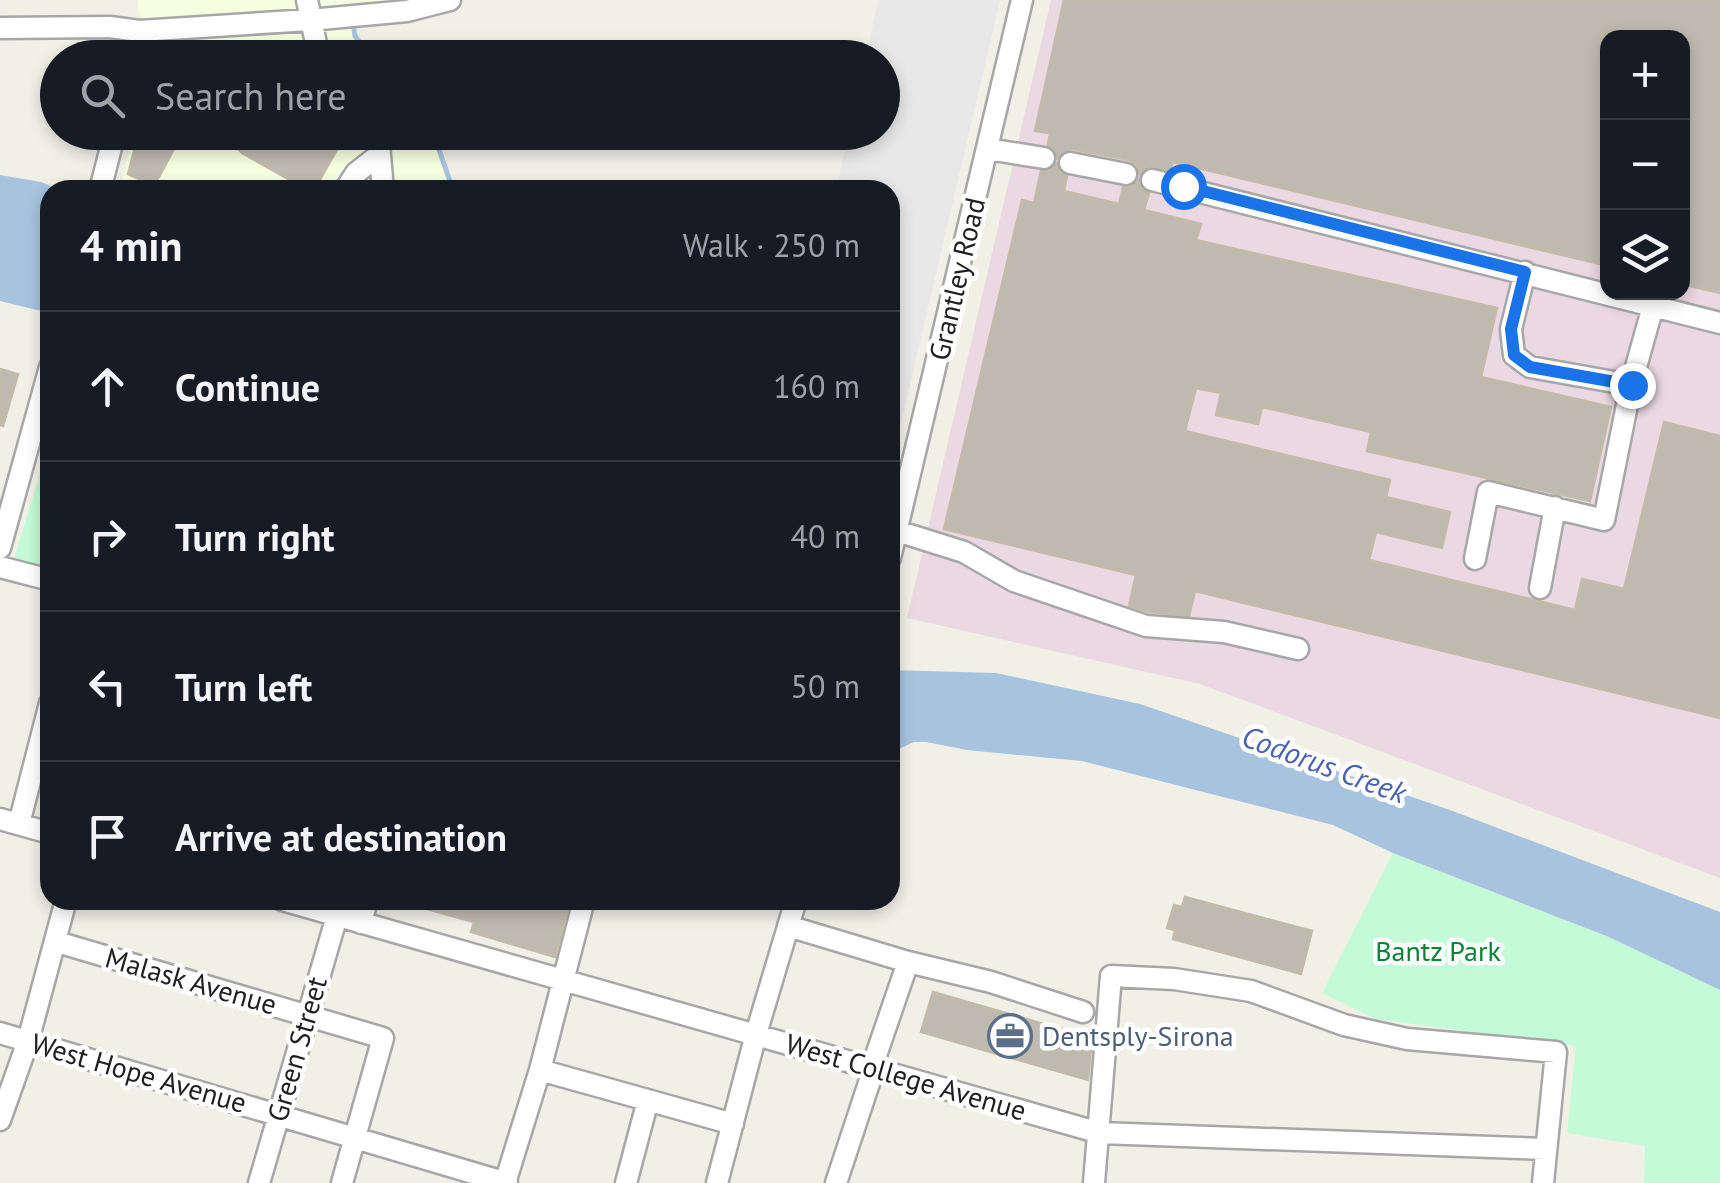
<!DOCTYPE html>
<html lang="en">
<head>
<meta charset="utf-8">
<style>
  body { margin:0; font-family:"PT Sans",sans-serif; background:#242831; color:#f1f3f6 }
  .controls { position:absolute; right:30px; top:30px; display:grid; overflow:hidden; border-radius:20px; box-shadow:0 5px 15px #0003 }
  .controls button { width:90px; height:90px; display:grid; place-items:center; padding:0; border:0; border-bottom:2px solid #363941; background:#171b24; color:#f1f3f6; font:50px sans-serif }
  .stop { position:absolute; width:30px; height:30px; margin:-22px; border:8px solid #1a73e8; border-radius:50%; background:#fff }
  .stop.end { background:#1a73e8; border-color:#fff; box-shadow:0 2px 10px #0008 }
  .list { margin:0; padding:0; list-style:none }
  h2 { display:flex; justify-content:space-between; align-items:center; height:130px; margin:0; padding:0 40px; font-size:42px }
  h2 small { font-size:32px; font-weight:400; color:#9ea1a6 }
  .list li { display:grid; grid-template-columns:65px 1fr auto; gap:30px; align-items:center; box-sizing:border-box; height:150px; padding:0 40px; border-top:2px solid #363941 }
  .list b { display:block; font-size:38px; white-space:nowrap }
  .list em { font-size:32px; font-style:normal; color:#9ea1a6 }
  .icon { flex:none; width:55px; height:55px; fill:none; stroke:currentColor; stroke-width:2; stroke-linecap:round; stroke-linejoin:round }
  .map { position:relative; flex:none; width:1720px; height:1183px; overflow:hidden }
  .search { position:absolute; background:#171b24; box-shadow:0 5px 15px #0003; left:40px; top:40px; width:860px; height:110px; display:flex; align-items:center; gap:25px; box-sizing:border-box; padding:0 35px; border-radius:55px; color:#9ea1a6; font-size:38px }
  .panel { position:absolute; background:#171b24; box-shadow:0 5px 15px #0003; left:40px; top:180px; width:860px; height:730px; border-radius:30px }
  .map>svg:first-child { display:block }
  .industrial { fill:#ead8e2; fill-rule:evenodd }
  .education { fill:#f7ffe1 }
  .park { fill:#c4fad7 }
  .parking { fill:#e8e8e8 }
  .water { fill:#a7c3de }
  .lines { fill:none; stroke-linecap:round; stroke-linejoin:round }
  .stream { stroke:#a7c3de; stroke-width:5 }
  .building { fill:#bebab0; stroke:#c3bba9; stroke-width:2.5 }
  .minor-casing { stroke:#a7a7a7; stroke-width:25 }
  .minor { stroke:#fff; stroke-width:20 }
  .route { stroke:#1a73e8; stroke-width:12 }
  .labels { text-anchor:middle; stroke-width:9; stroke-linejoin:round; paint-order:stroke }
  .street-label { font-size:28px; fill:#202020; stroke:#fff }
  .park-label { font-size:28px; fill:#0b8135; stroke:#fff }
  .service-label { font-size:28px; fill:#4e5e75; stroke:#fff; text-anchor:start }
  .water-label { font-size:30px; font-style:italic; fill:#4b62b1; stroke:#fff }
</style>
</head>
<body>
<div class="map">
<svg width="1720" height="1183" viewBox="0 0 1720 1183">
  <rect width="100%" height="100%" fill="#f1f0e7"/>
  <path class="industrial" d="M1051,0h669v878l-520,-194 -293,-66zM1608,38h74v254h-74z"/>
  <path class="education" d="M138,0h271l-59,3 5,33 17,22 -219,-1 4,-16 -19,-29z
    M134,132l298,1 20,57h-332z"/>
  <path class="park" d="M50,441v132l-37,-11z
    M1393,853l216,84 111,53v193h-76l1,-37 -78,-13 9,-87 -200,-27 -54,-26z"/>
  <path class="parking" d="M878,0h122l-110,470v-280h-54l13,-57 33,-1v-74l-16,-1z"/>
  <path class="water" d="M0,175l41,7 20,8h-11v128l-9,-7 -41,-10z
    M890,670l106,3 144,31 310,106 270,102v78l-111,-53 -216,-84 -60,-28 -251,-64 -115,-11 -41,-8h-12l-24,11z"/>
  <g class="lines">
    <path class="stream" d="M353,23l2,13 17,22
      M433,132l20,58"/>
  </g>
  <path class="building" d="M1064,0h656v293l-38,-9v-246h-74v228l-435,-104 -3,8 -21,-3 -9,8 -4,-11 -7,-4 -57,-11 -7,1 -8,8 -4,-10 -5,-3 2,-12 -15,-2z
    M139,132h44l-29,54 -26,-12z
    M223,132h124l-33,58h-6l-66,-37z
    M1057,163l3,10 7,3 -3,15 55,13 4,-17h8l8,-8 3,10 7,4 -5,17 57,14 -5,16 301,68 -16,69 130,30 -21,94 -223,-50 4,-19 -109,-25 -4,17 -42,-9 5,-22 -25,-5 -11,43 205,49 -4,17 64,15 -8,36 -66,-16 -7,28 206,50 7,-31 42,10 40,-167 56,14v282l-525,-127 -6,25 -40,-4 -20,-6 7,-31 -192,-46 78,-329 12,3 7,-32 9,-1z
    M0,369l18,5 -15,52 -3,-1z
    M1185,897l127,34 -11,43 -128,-35 2,-9 -8,-2 7,-23 8,2z
    M409,900h161l-15,57 -84,-25 3,-10 -65,-18z
    M933,992l159,46 -4,42 -167,-48z"/>
  <g class="lines">
    <g class="minor-casing">
      <path id="minor" d="M307,0l12,58
        M0,28l110,-1 29,4 171,-11 97,-9 43,-11
        M133,58l6,-27
        M378,132l5,58
        M988,149l56,9
        M1070,163l56,11
        M1152,180l568,143
        M100,190l15,-58
        M345,190l11,-17 23,-18
        M1525,272l-14,57 3,26 16,12 101,18 22,-79
        M897,531l67,21 50,29 132,45 78,6 74,17
        M0,548l50,-181
        M890,558l132,-558
        M1475,559l13,-67 116,28 27,-135
        M0,567l50,13
        M1540,588l15,-81
        M0,819l50,14
        M19,824l31,-121
        M282,900l818,233 446,16
        M361,923l6,-23
        M788,926l120,36 -36,105
        M57,942l326,96 -41,145
        M908,962l83,20 92,30
        M0,1033l507,150
        M540,1070l193,54
        M0,1120l28,-79 38,-141
        M259,1183l78,-267
        M505,1183l35,-113 44,-170
        M626,1183l22,-83
        M717,1183l39,-149 40,-134
        M836,1183l38,-115
        M1094,1183l17,-207 63,3 77,12 93,34 63,14 149,13 -13,131"/>
    </g>
    <use href="#minor" class="minor"/>
  </g>
  <g class="lines">
    <path class="route" d="M1183,186l342,86 -14,57 3,26 16,12 102,18"/>
  </g>
  <defs>
    <g id="office-ring" transform="scale(2.25)"><circle r="9.5" fill="#fff" stroke="#5c6f8a" stroke-width="1.5"/><path d="M-6-3h4V-5.5h4V-3h4V5H-6ZM-1-4.5V-3h2v-1.5ZM-6 0V1H6V0Z" fill="#5c6f8a"/></g>
  </defs>
  <g fill-rule="evenodd">
    <use href="#office-ring" x="1010" y="1036"/>
  </g>
  <g class="labels">
    <g class="street-label">
      <text transform="translate(957 279) rotate(-77)" y="10">Grantley Road</text>
      <text transform="translate(191 981) rotate(16)" y="10">Malask Avenue</text>
      <text transform="translate(297 1049) rotate(-74)" y="10">Green Street</text>
      <text transform="translate(139 1073) rotate(16)" y="10">West Hope Avenue</text>
      <text transform="translate(906 1077) rotate(16)" y="10">West College Avenue</text>
    </g>
    <g class="park-label">
      <text x="1438" y="961">Bantz Park</text>
    </g>
    <g class="service-label">
      <text x="1042" y="1046">Dentsply-Sirona</text>
    </g>
    <g class="water-label">
      <text transform="translate(1324 765) rotate(20)" y="10">Codorus Creek</text>
    </g>
  </g>
</svg>
<div class="controls">
<button>+</button>
<button>−</button>
<button><svg class="icon" aria-label="layers" viewBox="0 0 24 24"><path d="M12 4l9 5-9 5-9-5zM3 14l9 5 9-5"/></svg></button>
</div>
<div class="stop" style="left:1183px;top:186px"></div>
<div class="stop end" style="left:1632px;top:385px"></div>
<div class="search"><svg class="icon" aria-label="search" viewBox="0 0 24 24"><circle cx="10" cy="10" r="6"/><path d="M15 15l6 6"/></svg>Search here</div>
<section class="panel">
<h2>4 min<small>Walk · 250 m</small></h2>
<ul class="list">
<li><svg class="icon" aria-label="ahead" viewBox="0 0 24 24"><path d="M12 20V5M6 11l6-6 6 6"/></svg><div><b>Continue</b></div><em>160 m</em></li>
<li><svg class="icon" aria-label="right" viewBox="0 0 24 24"><path d="M7 20v-9h11M14 6l5 5-5 5"/></svg><div><b>Turn right</b></div><em>40 m</em></li>
<li><svg class="icon" aria-label="left" viewBox="0 0 24 24"><path d="M17 20v-9H6M10 6l-5 5 5 5"/></svg><div><b>Turn left</b></div><em>50 m</em></li>
<li><svg class="icon" aria-label="arrive" viewBox="0 0 24 24"><path d="M6 21V4h12l-3 4 3 4H6"/></svg><div><b>Arrive at destination</b></div></li>
</ul>
</section>
</div>
</body>
</html>
